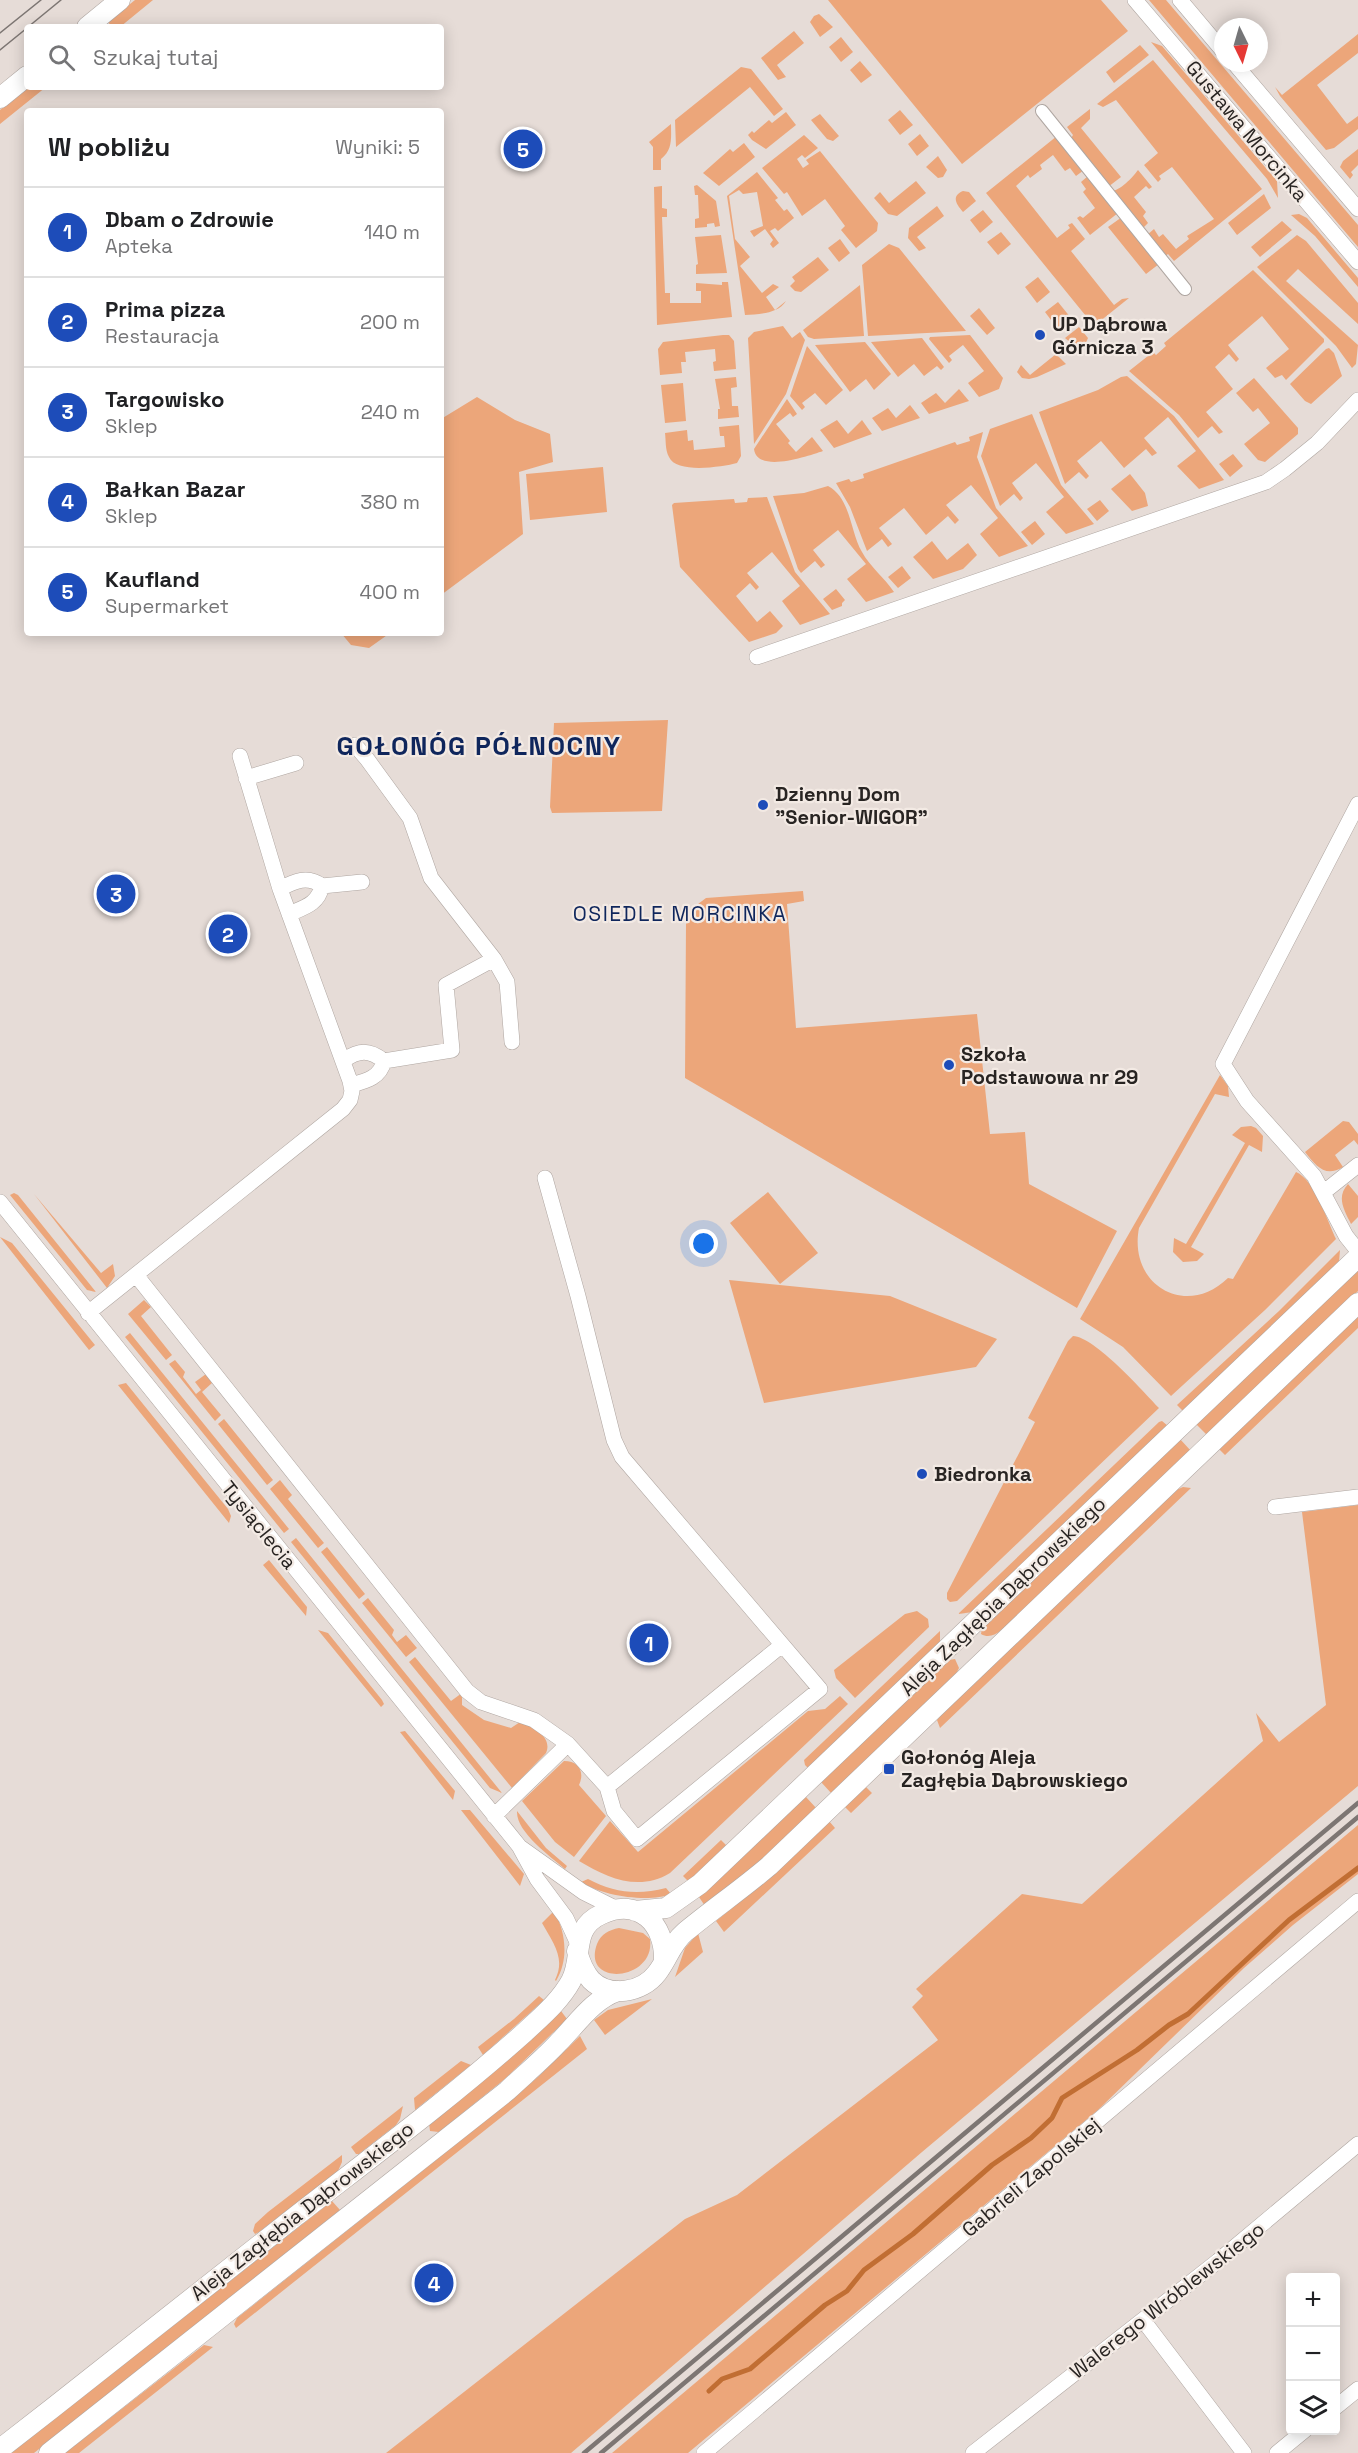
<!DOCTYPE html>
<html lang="pl">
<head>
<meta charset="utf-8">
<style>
  body { margin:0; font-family:"Space Grotesk",sans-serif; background:#f2f2f2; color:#202124 }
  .controls { position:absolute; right:18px; bottom:18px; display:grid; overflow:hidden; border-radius:6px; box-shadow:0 3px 15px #0003 }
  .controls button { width:54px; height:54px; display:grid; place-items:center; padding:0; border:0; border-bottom:2px solid #e0e0e0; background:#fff; color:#202124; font:30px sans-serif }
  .compass { position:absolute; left:1214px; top:18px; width:54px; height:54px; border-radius:50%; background:#fff; box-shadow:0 3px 15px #0003; rotate:175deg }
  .you { position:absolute; left:704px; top:1244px; width:21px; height:21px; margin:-15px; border:4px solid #fff; border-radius:50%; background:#1a73e8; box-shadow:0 0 0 9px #1a73e833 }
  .badge { display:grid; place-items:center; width:39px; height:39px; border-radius:50%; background:#1d4cb9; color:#fff; font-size:20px; font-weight:700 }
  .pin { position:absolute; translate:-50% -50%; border:3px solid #fff; box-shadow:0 2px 6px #0006 }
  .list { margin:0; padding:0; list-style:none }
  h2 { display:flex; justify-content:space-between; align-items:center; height:78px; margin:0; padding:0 24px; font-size:26px }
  h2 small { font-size:20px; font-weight:400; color:#757577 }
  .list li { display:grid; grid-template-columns:39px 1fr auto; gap:18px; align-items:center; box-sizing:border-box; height:90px; padding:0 24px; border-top:2px solid #e0e0e0 }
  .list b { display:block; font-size:22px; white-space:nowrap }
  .list p { margin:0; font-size:20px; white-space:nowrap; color:#757577 }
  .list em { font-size:20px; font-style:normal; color:#757577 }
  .icon { flex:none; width:33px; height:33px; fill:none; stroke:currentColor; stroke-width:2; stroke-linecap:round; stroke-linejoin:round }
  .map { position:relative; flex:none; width:1358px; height:2453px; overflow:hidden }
  .search { position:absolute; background:#fff; box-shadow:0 3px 15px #0003; left:24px; top:24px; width:420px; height:66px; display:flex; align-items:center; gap:15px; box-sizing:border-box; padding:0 21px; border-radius:6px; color:#757577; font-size:22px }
  .panel { position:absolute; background:#fff; box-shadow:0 3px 15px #0003; left:24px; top:108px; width:420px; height:528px; border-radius:6px }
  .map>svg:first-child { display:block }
  .green { fill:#eca67a }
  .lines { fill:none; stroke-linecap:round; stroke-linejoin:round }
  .stream { stroke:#c16e33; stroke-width:5 }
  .pedestrian-casing { stroke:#afa6a1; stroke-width:14 }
  .minor-casing { stroke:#afa6a1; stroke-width:16 }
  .tertiary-casing { stroke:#afa6a1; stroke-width:21 }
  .pedestrian { stroke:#fff; stroke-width:12 }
  .minor { stroke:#fff; stroke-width:15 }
  .tertiary { stroke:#fff; stroke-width:20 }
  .tram { stroke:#7d7673; stroke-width:1.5 }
  .rail { stroke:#7d7673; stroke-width:4.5 }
  .poi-dot { fill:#1d4cb9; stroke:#f3eae4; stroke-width:2 }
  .labels { text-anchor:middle; stroke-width:4.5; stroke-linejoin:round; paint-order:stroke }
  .street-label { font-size:20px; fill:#282422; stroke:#f3eae4 }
  .poi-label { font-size:20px; font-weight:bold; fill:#282422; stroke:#f3eae4; text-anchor:start }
  .neighbourhood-label { font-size:21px; letter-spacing:1.5px; fill:#0f265c; stroke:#f3eae4 }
  .district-label { font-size:26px; font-weight:bold; letter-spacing:1.5px; fill:#0f265c; stroke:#f3eae4 }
</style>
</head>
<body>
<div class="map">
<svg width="1358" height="2453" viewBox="0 0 1358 2453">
  <rect width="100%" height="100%" fill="#e6dcd7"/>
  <path class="green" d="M135,0h18l-33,27h-8l-4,-5z
    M828,0h273l27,31 -166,133z
    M1149,0h17l192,225v22z
    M819,14l14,13 -13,10 -10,-15 4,-6z
    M794,31l10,12 -27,22 9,12 -8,3 -17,-22z
    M1358,34v19l-41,32 30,39 11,-8v13l-24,19 -8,2 -46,-54 -5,-9 7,8z
    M841,37l12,15 -12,10 -12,-15z
    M1151,42l11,4 115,135 1,17 -11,-19z
    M1140,45l9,10 -35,28 -8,-11z
    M1153,60l109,129 -88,72 -6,-7 -4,3 -17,-22 7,-6 5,8 4,-3 13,15 13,-10 -2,-3 27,-17 -42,-52 -13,9 2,3 -3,3 -14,-17 14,-12 -42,-53 -13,7 -6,-3z
    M860,61l12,14 -11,8 -11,-13z
    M741,67l10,2 32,40 -9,7 -24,-29 -74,60 -1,-27z
    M28,87h18l-46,37v-14z
    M1090,109v10l-9,9 40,49 -13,10 -38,-47 3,-5 -6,-8z
    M900,110l13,15 -13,10 -12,-15z
    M786,112l10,13 -30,24 -14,-9 -4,-5 4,-4 2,2 15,-13 3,3z
    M820,114l19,22 -6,5 -6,-2 -16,-19z
    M671,124c0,14 2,26 -10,35v11h-8v-23l-4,-5z
    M920,134l9,12 -12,10 -9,-12z
    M804,135l14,13 -13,10 -3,-3 -5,4 6,9 6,-4 -3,-4 14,-9 58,72 -1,8 -21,17 -15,-18 4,-4 -20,-27 -23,17 -15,-24 -3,2 -22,-26z
    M1057,136l27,34 -8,6 -6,-8 -5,3 -12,-16 -13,10 2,4 -12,9 -2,-3 -12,11 41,52 13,-10 -2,-3 4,-2 13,16 -14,12 43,54 8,-6 7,-1 -35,28 -108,-133z
    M744,143l11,14 -36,29 -16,-13 27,-24 3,3z
    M1358,149v16l-7,7 2,3 -3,4 -10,-12 3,-6z
    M938,156l9,14 -4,7 -5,1 -12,-11z
    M1138,170l14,17 -3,2 -3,-3 -12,11 12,15 -3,4 5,7 -6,6 -31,-38c9,0 21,-13 27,-21z
    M757,172l21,26 -3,2 9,11 3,-2 7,9 -16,13 -3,-3 -5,3 9,12 -6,5 -3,-4 3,-4 -8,-11 -11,8 -4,-6 13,-5 -6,-34 -14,2 -4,-4 -10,6 6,43 15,18 -10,9 22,27 11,-9 6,3 -13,10 9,13 11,-9c-8,13 -27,13 -41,14l-18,-119z
    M1088,176l30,37 -28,22 -13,-17 3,-2 3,2 12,-10 -12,-16 3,-3 -5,-7z
    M916,181l10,12 -29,23 -9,-2 -14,-16 6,-6 9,11z
    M697,185l19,16 4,25 -5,1 -1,-4 -7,1v3l-12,1v-9l4,-1 -1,-23h-3l-1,-9z
    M662,186v22l5,1v8h-5l3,76h5v10h31v-12h-5v-8l26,2v-3h6l4,35 -75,8 -3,-138z
    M963,191l6,1 7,9 -13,11c-7,-8 -12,-16 0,-21z
    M1264,194l7,14 -34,27 -9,-12z
    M937,206l7,10 -27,21 9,11 -7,3 -11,-13 1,-10z
    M983,210l10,12 -13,11 -10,-13z
    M1299,214l8,4 51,60v9l-43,-51 -24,-21z
    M1122,217l37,47 -13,10 -38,-47z
    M1282,221l10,9 -32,27 -9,-10z
    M1001,232l10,12 -13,11 -11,-13z
    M721,235l6,38 -31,1v-9l2,-1 -3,-27z
    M1297,235l9,6 52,62v21l-60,-55 -12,12 72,64 -2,19 -4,4 -16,-22 -79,-79z
    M840,239l10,14 -11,9 -11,-14z
    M889,244l10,4 67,83 -98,5 -6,-71z
    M818,257l11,13 -28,22 -6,-1 -5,-5 5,-5 -3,-4z
    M1253,270l71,69v3l-38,38 -4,-5 -7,3 -9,-10 23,-19 -27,-33 -34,29 11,14 -3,3 -7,-8 -14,13 18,22 -27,23 17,20 -4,2 -7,-8 -14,12 -19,-23 -50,-44 24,-19 3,3 10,-9 -2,-3z
    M1038,277l12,15 -13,11 -12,-16z
    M860,285l4,51 -50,3 -6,-2 -5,-7z
    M1058,302l13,16 -14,10 -12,-16z
    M979,308l16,20 -8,7 -17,-19z
    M783,326l9,12 8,-6 5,8 -19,54 -32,50 -6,-106 6,-6z
    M1079,327l9,11 -4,9 -6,2 -13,-11z
    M723,335h6l5,6 2,28 -22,2 -1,-9 3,-1 -1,-12 -30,3 1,10h-5l1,11 -22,2 -2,-26 5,-7z
    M970,335l33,43 -4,11 -20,8 -11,-14 16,-12 -21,-26 -14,11 3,4 -3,3 -20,-24 1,-2z
    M922,338l22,29 -3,3 -4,-4 -13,10 -10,-12 -16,13 -27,-35z
    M865,342l26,32 -17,16 -8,-11 -16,13 -35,-47z
    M807,346l36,44 -17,15 -11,-12 -13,10 3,4 -3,3 -12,-14z
    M1329,348l5,5 8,23 -31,28 -6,-3 -15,-17 36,-35z
    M1056,354l10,10 -29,13 -8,2 -7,-1 -5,-6 4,-7 9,10z
    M1127,376l47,40 50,64 -25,9 -22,-23 19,-15 -28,-34 -24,21 13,15 -5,3 -6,-7 -22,19 -23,-27 -24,20 12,15 -3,3 -7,-7 -14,12 -26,-72 59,-22 23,-13z
    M736,377l1,10 -6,1 1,18h6l1,11 -21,2v-10h2l-5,-30z
    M1254,378l44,50v6l-33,28 -7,-2 -14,-16 26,-21 -12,-15 -5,4 -17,-19z
    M683,383l3,38 -21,2 -4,-38z
    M959,389l10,12 -40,13 -8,-11 15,-10 9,10z
    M477,397l38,23 35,14 3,28 -34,10 4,62 -82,61v-176z
    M787,399l10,15 -4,3 -3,-4 -14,11 14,17 -2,2 8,9 16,-15 11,14c-15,5 -66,23 -69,-2z
    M910,405l10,13 -38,13 -10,-13 16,-10 8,10z
    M1032,414l29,71 33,39 -28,10 -20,-22 18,-15 -28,-34 -24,20 11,15 -3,3 -6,-7 -14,12 -19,-50 9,-27z
    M837,420l11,14 14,-14 10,14 -38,14 -14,-18z
    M739,425l2,31 -4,7c-15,4 -61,11 -68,-6 -4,-7 -3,-17 -4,-24l22,-3 1,11 5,-1 1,10 31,-3 -1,-11h-4l-1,-9z
    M983,432l-6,25 19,51 32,38 -29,11 -19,-23 18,-16 -27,-33 -25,20 13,15 -4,4 -7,-8 -22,19 -22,-27 -25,20 13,16 -4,3 -6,-8 -15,12 -17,-44 -14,-24 13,-4 2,3 13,-4 -1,-4 92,-32 2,3 13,-4 -1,-4z
    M1233,454l10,12 -13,11 -11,-13z
    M603,467l4,45 -77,8 -4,-46z
    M1130,474l15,19 3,13 -16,5 -21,-22z
    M828,486c23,12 22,46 34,66 8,15 23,26 32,40l-28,10 -19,-23 19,-15 -28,-34 -25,20 12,15 -4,3 -6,-7 -14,12 -3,-4 -25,-73 31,-3z
    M767,497l28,75 35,42 -30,11 -18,-24 18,-15 -28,-34 -25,21 12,14 -3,3 -6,-7 -14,13 21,26 13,-11 13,15 -7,7 -27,9 -69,-75 -8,-62 2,-2 60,-4 1,4 12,-1 1,-4z
    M1100,500l9,11 -12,10 -10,-12z
    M1035,521l10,13 -13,11 -11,-13z
    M932,541l15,19 21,-17 9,12 -14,14 -30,10 -20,-22z
    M902,566l9,12 -13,10 -10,-11z
    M836,589l9,11 -3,3v3l-10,4 -9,-11z
    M341,633h49l-21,15 -18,-3z
    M668,720l-6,91 -110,2 -2,-6 4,-84z
    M803,891l1,10 -17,3 9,124 181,-14 13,120 35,-2 4,52 88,47 -40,77 -392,-230 1,-154 8,-17 12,-9z
    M1220,1075l8,11 1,11 -14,-3 -76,134c-11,57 47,91 89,50l5,1 63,-107c19,8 31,48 40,67l-71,71 -94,86 -48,-49 -43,-28z
    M1343,1121l6,1 9,12v11l-4,-5 -19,15 8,12c-18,11 -27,-1 -38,-15z
    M1251,1126l5,2 7,8 -1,16 -13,-7 -58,102 13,7 -7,7 -14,1 -10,-10 1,-14 12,6 59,-101 -13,-8 9,-8z
    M1348,1184l10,12v21l-7,7c-7,-14 -15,-27 -3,-40z
    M768,1192l50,61 -38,31 -50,-61z
    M14,1193l4,2 78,97 -9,-2 -77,-95z
    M34,1194l67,79 12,-9 2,12 -8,12z
    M0,1237l12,6 83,102 -6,5z
    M1340,1250l-1,12 -4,4 -152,145 -6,-6 102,-94z
    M1358,1269v22l-151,144 -11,-11z
    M729,1280l161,16 107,43 -21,28 -212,36z
    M144,1300l7,7 -10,9 31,39 -6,5 -38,-46z
    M1358,1316v12l-133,127 -6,-6z
    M130,1333l159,196 -5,4 -159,-196z
    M1073,1336c22,1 70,55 86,72l-202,193 -7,1 -3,-3v-6l88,-171 -7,-4 40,-77z
    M175,1360l10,12 -2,5 13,17 5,-4 -6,-8 11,-8 6,9 -10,9 19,23 -6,6 -46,-57z
    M126,1383l102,126 3,7 -2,7 -111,-138z
    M224,1419l49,61 -6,5 -49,-61z
    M1162,1421l6,5 -195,186 -15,2 201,-192z
    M1180,1439l11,12 -179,170c-9,7 -19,20 -31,13l1,-6z
    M280,1480l12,15 -4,4 36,44 -6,5 -48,-59z
    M1183,1487l8,1 -251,240 -3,-8 5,-6 232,-223z
    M1358,1505v281l-436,366 -351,301h-185l299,-234 52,-24 201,-155 -26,-33 11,-11 -7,-7 106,-95 60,10 181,-163 -7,-28 23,29 47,-37 -24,-193z
    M296,1538l206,255 -12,-5 -199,-246z
    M327,1547l38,47 -6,5 -38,-47z
    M269,1560l38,47 -1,9 -43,-51z
    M368,1598l26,32 -2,5 5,7 9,-7 11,13 -11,9 -44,-54z
    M917,1611l11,8 1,8 -74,71 -19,-20 -2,-8 71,-56z
    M318,1630l10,3 54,67 2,4 -3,3z
    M940,1631v12l-131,126 -4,-4 -1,-5z
    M415,1657l36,44 11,-8v12l22,15 27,8 9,-6c13,5 33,15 26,31l-34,35 -103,-126z
    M955,1659l4,9 -4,8 -123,118 -11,-12 128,-122z
    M840,1696l8,8 -178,169c-31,19 -63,5 -91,-12l31,-40 28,31 170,-141 17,-2z
    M405,1731l50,60 -2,9 -53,-68z
    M564,1761c15,0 21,11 15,24l27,31 -32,41 -19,-15 -33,-41z
    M866,1787l6,6 -21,20 -6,-6z
    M806,1797l11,12 -52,49 -60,48 -6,-9z
    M461,1810h9l54,64 -4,12z
    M517,1811l29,37 21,18 -2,3c-15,-13 -49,-37 -48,-58z
    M829,1821l6,7 -111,104 -8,-11 58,-47z
    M1358,1825v49l-65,51 -49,43 -146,142 -410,343h-76z
    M721,1840l6,6 -38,36 -6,-6z
    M588,1879c26,14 50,16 78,9l5,6c-22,9 -69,2 -90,-12z
    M554,1911c12,21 15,49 2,70l-1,-1c11,-22 -2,-37 -13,-57z
    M619,1928l24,5 7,6c6,42 -69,49 -53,5 4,-10 12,-14 22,-16z
    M698,1933l5,19 -28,25 10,-29z
    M539,1996l5,4 -61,55 -5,-8 36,-28z
    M652,1999l-47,36 -11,-15 14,-10z
    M561,2011l6,8 -61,59 -67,54 -9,-1 -1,-8 64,-50z
    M580,2036l7,13 -351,279 -2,-4 3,-6 267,-212 35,-30z
    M461,2061l10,4 -56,45 -1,-12z
    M403,2106l-3,13 -4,6 -37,29h-3l-5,-7z
    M342,2155v7l-4,9 -79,61 -4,2 -2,-3 2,-7 13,-12z
    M332,2201l8,9 -306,243h-23z
    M204,2345l9,2 -134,106h-14z"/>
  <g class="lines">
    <path class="stream" d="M709,2391l13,-12 28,-10 75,-64 22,-14 17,-21 49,-36 79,-69 39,-27 21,-20 10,-20 75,-48 32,-25 19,-11 101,-94 69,-52"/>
    <g class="pedestrian-casing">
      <path id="pedestrian" d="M1042,111l143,178"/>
    </g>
    <g class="minor-casing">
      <path id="minor" d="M1135,0l223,262
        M1180,0l43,51
        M1234,63l124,146
        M757,657l509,-175 19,-13 32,-26 41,-43
        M355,745l12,14 43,59 21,60 63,81 13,23 5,60
        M246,778l50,-15
        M1358,804l-135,260 24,37 67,75 32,60 12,15
        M280,889c14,-8 28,-14 42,-3
        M289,914c16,-7 29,-10 33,-28l40,-4
        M344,1060c15,-10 25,-11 40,1
        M351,1085c15,-4 29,-7 33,-24l68,-11 -6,-65 48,-26
        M1324,1192l34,-27
        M0,1202l519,644 18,33 29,39 12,26
        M136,1275l331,416 14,11 53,18 34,24 39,43 7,24 23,28 183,-150 -198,-232 -8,-17 -36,-144 -33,-118
        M88,1313l255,-204 7,-9 2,-9 -2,-10 -70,-192 -40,-133
        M1275,1507l83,-10
        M607,1787l175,-142
        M494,1816l74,-72
        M520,1847l63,45 36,18
        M1143,2320l101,133
        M1336,2407l22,-18
        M704,2453l654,-552
        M973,2453l245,-192 140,-117
        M1277,2453l28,-23"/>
    </g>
    <g class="tertiary-casing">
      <path id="tertiary" d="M87,27l33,-27
        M0,98l27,-22
        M635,1911l31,-3 34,-24 658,-627
        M577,1951c3,11 7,21 14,29 18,18 51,13 66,-7 11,-14 14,-29 28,-41 28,-23 57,-43 84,-66l589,-563
        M0,2449c99,-77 197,-155 296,-233 77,-60 156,-119 229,-184 17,-16 35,-31 46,-51 13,-24 -1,-53 31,-67 37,-17 63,10 62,46
        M49,2453l458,-362c17,-16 35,-31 51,-48 19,-19 35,-44 60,-52"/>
    </g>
    <use href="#pedestrian" class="pedestrian"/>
    <use href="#minor" class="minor"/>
    <use href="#tertiary" class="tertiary"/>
    <path class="tram" d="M28,27l33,-27
      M0,33l41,-33
      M0,50l27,-22"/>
    <path class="rail" d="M584,2453l774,-650
      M601,2453l757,-636"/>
  </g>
  <g class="poi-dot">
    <circle cx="1040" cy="335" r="6"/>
    <circle cx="763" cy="805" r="6"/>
    <circle cx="949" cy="1065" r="6"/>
    <circle cx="922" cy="1474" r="6"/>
    <rect x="883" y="1763" width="12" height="12" rx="3"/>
  </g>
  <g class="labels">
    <g class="street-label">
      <text transform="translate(1247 131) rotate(50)" y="7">Gustawa Morcinka</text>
      <text transform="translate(259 1525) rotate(51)" y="7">Tysiąclecia</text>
      <text transform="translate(1003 1596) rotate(-44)" y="7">Aleja Zagłębia Dąbrowskiego</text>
      <text transform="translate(1031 2177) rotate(-40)" y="7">Gabrieli Zapolskiej</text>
      <text transform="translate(302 2211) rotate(-38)" y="7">Aleja Zagłębia Dąbrowskiego</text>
      <text transform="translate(1167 2300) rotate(-38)" y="7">Walerego Wróblewskiego</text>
    </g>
    <g class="poi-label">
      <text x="1052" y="331">UP Dąbrowa<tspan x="1052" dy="23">Górnicza 3</tspan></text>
      <text x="775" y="801">Dzienny Dom<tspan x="775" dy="23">"Senior-WIGOR"</tspan></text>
      <text x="961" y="1061">Szkoła<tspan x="961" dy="23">Podstawowa nr 29</tspan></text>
      <text x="934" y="1481">Biedronka</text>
      <text x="901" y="1764">Gołonóg Aleja<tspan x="901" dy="23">Zagłębia Dąbrowskiego</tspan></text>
    </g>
    <g class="neighbourhood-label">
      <text x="680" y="921">OSIEDLE MORCINKA</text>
    </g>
    <g class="district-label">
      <text x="479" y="755">GOŁONÓG PÓŁNOCNY</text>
    </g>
  </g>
</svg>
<div class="controls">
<button>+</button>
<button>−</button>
<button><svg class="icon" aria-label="layers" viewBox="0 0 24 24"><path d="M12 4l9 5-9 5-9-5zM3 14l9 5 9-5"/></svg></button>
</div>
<svg class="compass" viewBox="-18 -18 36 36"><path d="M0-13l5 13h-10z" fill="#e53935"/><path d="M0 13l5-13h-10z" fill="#757577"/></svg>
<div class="you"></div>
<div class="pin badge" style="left:649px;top:1643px">1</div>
<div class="pin badge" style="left:228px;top:934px">2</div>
<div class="pin badge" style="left:116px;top:894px">3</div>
<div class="pin badge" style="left:434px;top:2283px">4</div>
<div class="pin badge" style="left:523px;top:149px">5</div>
<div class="search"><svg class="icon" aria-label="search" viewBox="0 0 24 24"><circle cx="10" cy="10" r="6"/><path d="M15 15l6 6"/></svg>Szukaj tutaj</div>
<section class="panel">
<h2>W pobliżu<small>Wyniki: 5</small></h2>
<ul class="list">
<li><span class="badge">1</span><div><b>Dbam o Zdrowie</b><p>Apteka</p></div><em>140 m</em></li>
<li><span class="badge">2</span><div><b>Prima pizza</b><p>Restauracja</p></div><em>200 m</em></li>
<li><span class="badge">3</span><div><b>Targowisko</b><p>Sklep</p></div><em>240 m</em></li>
<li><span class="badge">4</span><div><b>Bałkan Bazar</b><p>Sklep</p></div><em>380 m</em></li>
<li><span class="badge">5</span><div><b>Kaufland</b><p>Supermarket</p></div><em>400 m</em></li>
</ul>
</section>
</div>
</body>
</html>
